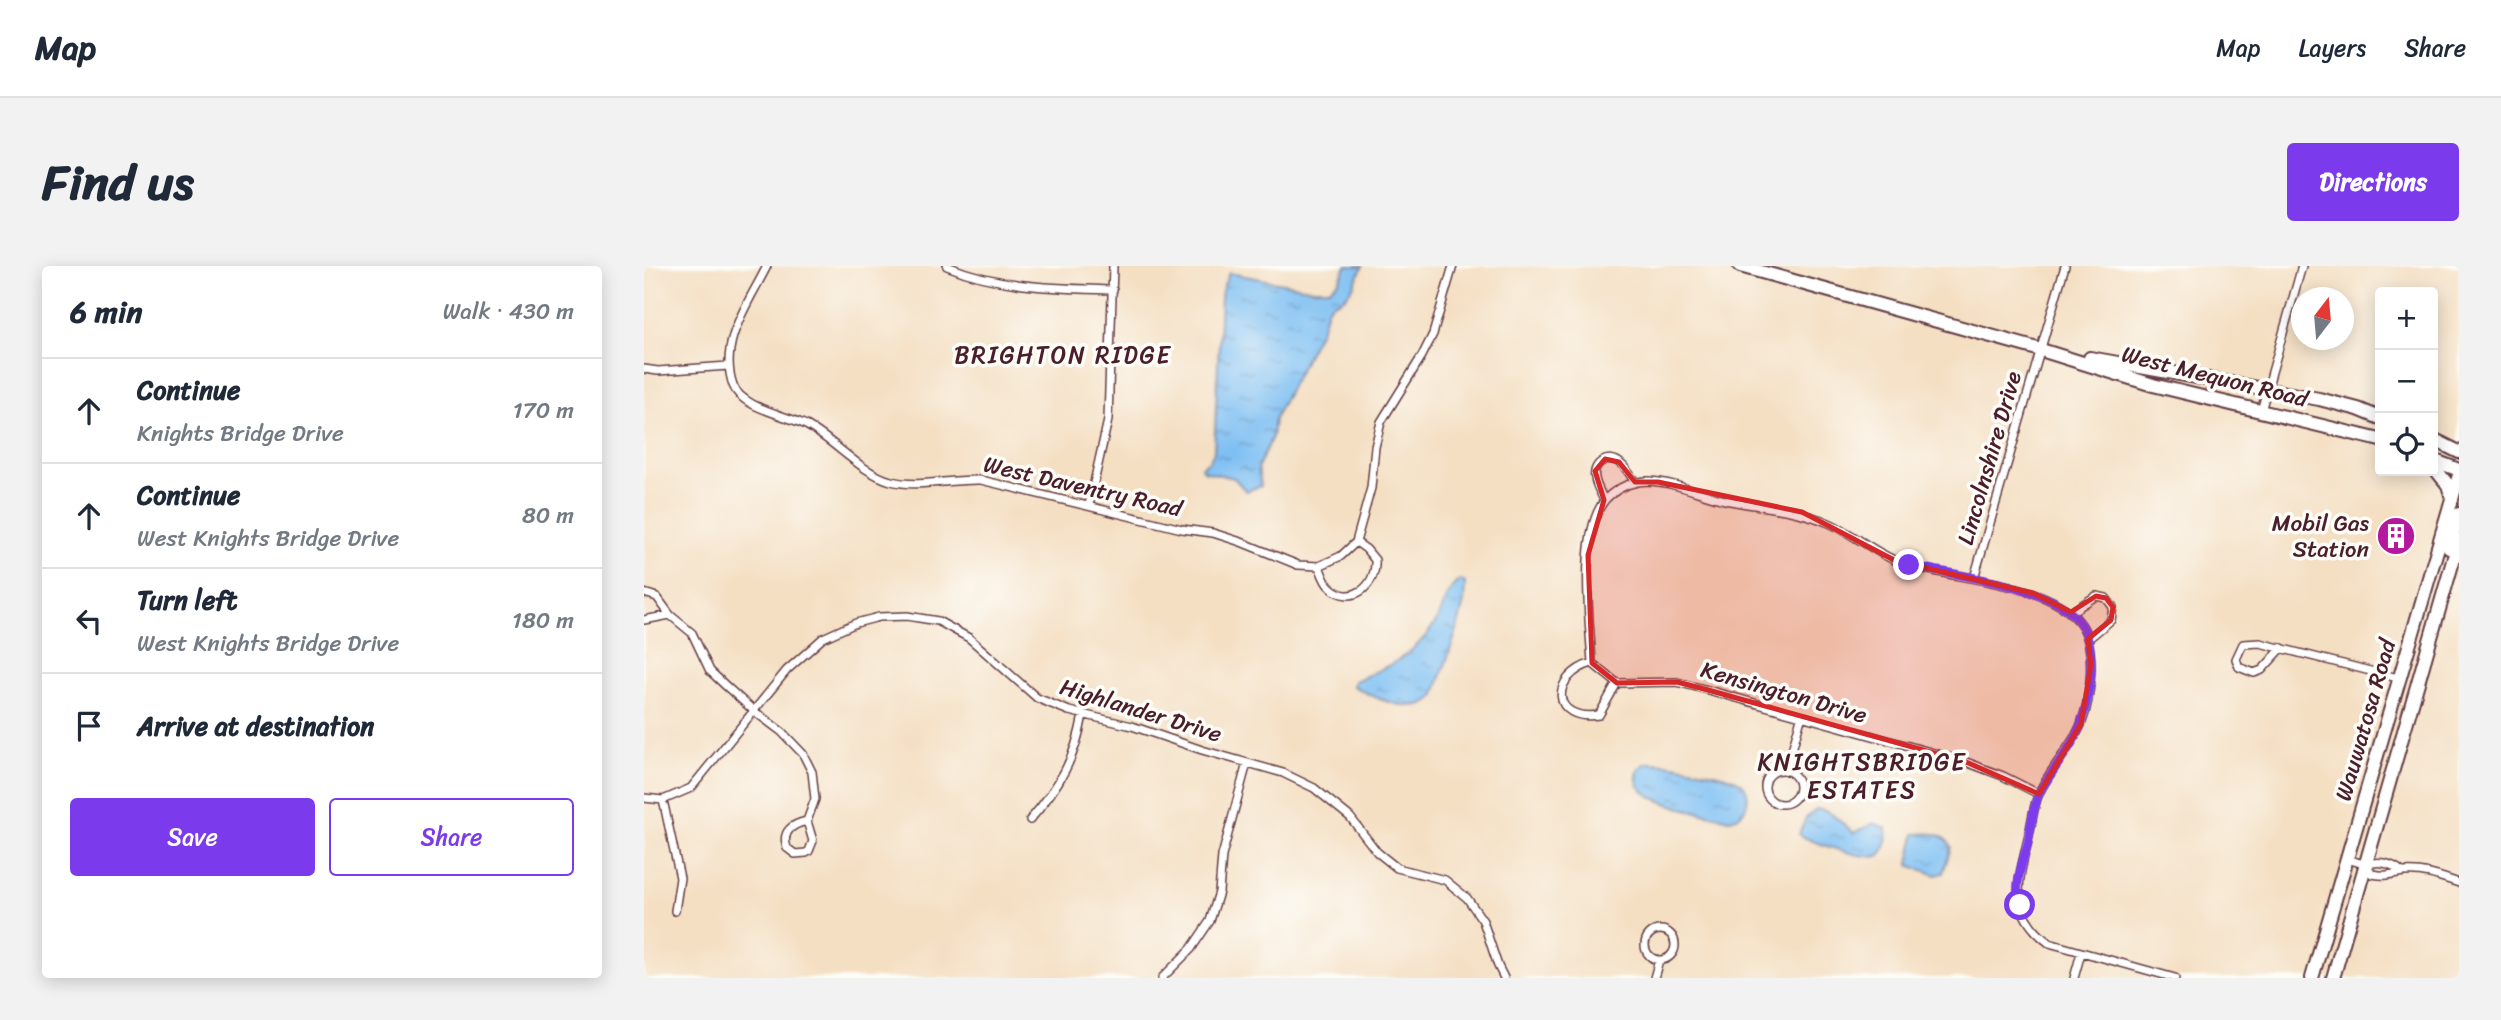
<!DOCTYPE html>
<html lang="en">
<head>
<meta charset="utf-8">
<style>
  body { margin:0; font-family:Sriracha,sans-serif; background:#f2f2f3; color:#1f2937 }
  .controls { position:absolute; right:21px; top:21px; display:grid; overflow:hidden; border-radius:7px; box-shadow:0 4px 18px #0003 }
  .controls button { width:63px; height:63px; display:grid; place-items:center; padding:0; border:0; border-bottom:2px solid #e0e1e3; background:#fff; color:#1f2937; font:35px sans-serif }
  .compass { position:absolute; left:1647px; top:21px; width:63px; height:63px; border-radius:50%; background:#fff; box-shadow:0 4px 18px #0003; rotate:16deg }
  .stop { position:absolute; width:21px; height:21px; margin:-16px; border:5px solid #7c3aed; border-radius:50%; background:#fff }
  .stop.end { background:#7c3aed; border-color:#fff; box-shadow:0 2px 7px #0008 }
  .list { margin:0; padding:0; list-style:none }
  h2 { display:flex; justify-content:space-between; align-items:center; height:91px; margin:0; padding:0 28px; font-size:30px }
  h2 small { font-size:23px; font-weight:400; color:#747a83 }
  .list li { display:grid; grid-template-columns:46px 1fr auto; gap:21px; align-items:center; box-sizing:border-box; height:105px; padding:0 28px; border-top:2px solid #e0e1e3 }
  .list b { display:block; font-size:26px; white-space:nowrap }
  .list p { margin:0; font-size:23px; white-space:nowrap; color:#747a83 }
  .list em { font-size:23px; font-style:normal; color:#747a83 }
  .actions { display:flex; gap:14px; padding:21px 28px }
  .actions a { flex:1; padding:16px 0; border:2px solid #7c3aed; border-radius:7px; text-align:center; font-size:24px; color:#7c3aed }
  .actions .main { background:#7c3aed; color:#fff }
  .icon { flex:none; width:38px; height:38px; fill:none; stroke:currentColor; stroke-width:2; stroke-linecap:round; stroke-linejoin:round }
  .map { position:relative; flex:none; width:1815px; height:712px; overflow:hidden; border-radius:7px }
  header { display:flex; align-items:center; gap:42px; box-sizing:border-box; height:98px; padding:0 35px; background:#fff; border-bottom:2px solid #e0e1e3 }
  header strong { font-size:33px }
  nav { display:flex; gap:38px; margin-inline-start:auto; font-size:24px }
  .intro { display:flex; align-items:center; justify-content:space-between; box-sizing:border-box; height:168px; padding:0 42px }
  h1 { margin:0; font-size:49px }
  .button { padding:18px 32px; border-radius:7px; background:#7c3aed; color:#fff; font-size:24px; font-weight:700 }
  main { display:flex; gap:42px; padding:0 42px }
  aside { flex:1; background:#fff; border-radius:7px; box-shadow:0 4px 18px #0003 }
  .map>svg:first-child { display:block }
  .water { fill:url(#water-ripples); stroke:#646f8f; stroke-width:2 }
  .lines { fill:none; stroke-linecap:round; stroke-linejoin:round }
  .minor-casing { stroke:#643c42; stroke-width:10 }
  .primary-casing { stroke:#643c42; stroke-width:16 }
  .minor { stroke:#fff; stroke-width:7 }
  .primary { stroke:#fff; stroke-width:12 }
  .route { stroke:#7c3aed; stroke-width:9 }
  .marked { fill:#d62828; fill-opacity:0.2; stroke:#d62828; stroke-width:5; stroke-linejoin:round }
  .labels { text-anchor:middle; stroke-width:7; stroke-linejoin:round; paint-order:stroke }
  .street-label { font-size:23px; fill:#4a1f2b; stroke:#fdfcf7 }
  .poi-label { font-size:23px; fill:#4a1f2b; stroke:#fdfcf7; text-anchor:end }
  .neighbourhood-label { font-size:24px; letter-spacing:2px; fill:#4a1f2b; stroke:#fdfcf7 }
</style>
</head>
<body>
<header>
<strong>Map</strong>
<nav><a>Map</a><a>Layers</a><a>Share</a></nav>
</header>
<div class="intro"><h1>Find us</h1><a class="button">Directions</a></div>
<main>
<aside>
<h2>6 min<small>Walk · 430 m</small></h2>
<ul class="list">
<li><svg class="icon" aria-label="ahead" viewBox="0 0 24 24"><path d="M12 20V5M6 11l6-6 6 6"/></svg><div><b>Continue</b><p>Knights Bridge Drive</p></div><em>170 m</em></li>
<li><svg class="icon" aria-label="ahead" viewBox="0 0 24 24"><path d="M12 20V5M6 11l6-6 6 6"/></svg><div><b>Continue</b><p>West Knights Bridge Drive</p></div><em>80 m</em></li>
<li><svg class="icon" aria-label="left" viewBox="0 0 24 24"><path d="M17 20v-9H6M10 6l-5 5 5 5"/></svg><div><b>Turn left</b><p>West Knights Bridge Drive</p></div><em>180 m</em></li>
<li><svg class="icon" aria-label="arrive" viewBox="0 0 24 24"><path d="M6 21V4h12l-3 4 3 4H6"/></svg><div><b>Arrive at destination</b></div></li>
</ul>
<div class="actions"><a class="main">Save</a><a>Share</a></div>
</aside>
<div class="map">
<svg width="1815" height="712" viewBox="0 0 1815 712">
  <defs>
    <pattern id="water-ripples" width="26" height="14" patternUnits="userSpaceOnUse" patternTransform="scale(1.75)"><rect width="26" height="14" fill="#7ebff3"/><path d="M2 4q2-2 4 0t4 0M15 11q2-2 4 0t4 0" fill="none" stroke="#699bc5"/></pattern>
  </defs>
  <rect width="100%" height="100%" fill="#fdfcf7"/>
  <filter id="ink" filterUnits="userSpaceOnUse"><feTurbulence type="fractalNoise" baseFrequency=".0143" numOctaves="2"/><feDisplacementMap in="SourceGraphic" scale="14" xChannelSelector="R" yChannelSelector="G"/><feConvolveMatrix kernelMatrix="1 2 1 2 8 2 1 2 1" color-interpolation-filters="sRGB"/></filter>
  <filter id="wash" filterUnits="userSpaceOnUse"><feTurbulence type="fractalNoise" baseFrequency=".00686" numOctaves="4" result="noise"/><feDisplacementMap in="SourceGraphic" scale="28" xChannelSelector="R" yChannelSelector="G"/><feGaussianBlur stdDeviation="1.57" result="paint"/><feColorMatrix in="noise" values="0 0 0 0 0 0 0 0 0 0 0 0 0 0 0 0 0 1.4 0 .05"/><feComposite in="paint" operator="in"/></filter>
  <g filter="url(#wash)">
    <rect width="100%" height="100%" fill="#f4dfc3"/>
    <path class="water" d="M702,0h17l-10,21 -9,11 -13,6 -4,5 -5,18 -48,92 -2,18 -14,30 3,19 -15,5 -12,-13 -31,-7 -2,-4 8,-6 5,-9 7,-154 1,-8 7,-17 85,16h15l10,-8z
      M817,314l4,3 -1,19 -8,31 -22,64c-21,20 -59,1 -81,-11l1,-5c34,-14 58,-24 80,-56 8,-13 13,-39 27,-45z
      M1003,497c17,-1 79,10 93,19 8,5 9,16 6,24 -3,9 -8,11 -16,13 -21,-6 -89,-14 -93,-39 -1,-9 2,-14 10,-17z
      M1173,543l12,3 25,21 20,-10 12,5c1,8 1,21 -6,27 -9,7 -72,-13 -81,-21l7,-16z
      M1271,568c15,-1 29,-2 36,13l-8,26 -7,2 -25,-9 -2,-3z"/>
  </g>
  <g filter="url(#ink)">
    <g class="lines">
      <g class="minor-casing">
        <path id="minor" d="M123,0c-18,37 -49,76 -34,119 8,23 53,30 73,40 28,15 55,48 85,56 27,7 61,-2 90,-1l201,49 31,4 28,9 57,23 21,1 22,-10 15,-14 15,-54 4,-41 6,-25 41,-66 11,-22 20,-68
          M303,0c53,22 110,22 166,24
          M0,103l14,2 70,-5
          M1617,145l41,-145
          M960,234c-3,-7 -8,-14 -9,-22 -3,-15 14,-25 26,-14 6,5 10,12 14,18
          M445,239l19,-85 5,-154
          M675,300c3,7 5,16 11,21 21,20 47,-1 45,-27l-9,-11 -10,-7
          M1330,312l91,-312
          M0,327l13,4 13,18 22,18 18,38 17,16 27,24 28,21 21,22 9,18 3,27 -8,22 6,20 -4,10 -3,2 -11,1 -8,-6c-6,-17 6,-24 20,-27
          M1427,346l25,-16 10,2 7,9 -2,13 -23,19
          M0,354l26,-5
          M1638,382l-20,22 -8,3 -15,-6 -3,-8 7,-15 17,-1 138,35
          M948,397c-42,13 -42,59 7,52l18,-32
          M1121 521a17 17 0 1 1 34 0a17 17 0 1 1-34 0Z
          M1142,505l15,-53
          M1395,528l-36,-18 -37,-14 -258,-72 -31,-8 -60,1 -25,-20c-2,-40 -16,-141 18,-168 11,-9 25,-14 39,-14 24,1 49,12 72,18 36,8 73,9 108,24 27,12 49,33 79,42 47,15 140,16 172,58 17,22 11,77 1,102 -11,24 -31,44 -42,68 -6,13 -7,31 -11,46 -10,44 -20,73 21,104l126,35
          M0,532l19,2 28,-12 96,-118 36,-32 33,-15 23,-6 28,-1 31,5 31,17 68,60 32,13 63,15 70,24 81,23 31,15 36,29 27,35 20,16 48,12 22,18 16,23 15,45 6,12
          M19,534l17,78 -5,33
          M386,554c29,-34 45,-60 53,-105
          M1703,593l20,6 5,9c18,3 17,0 32,-2 19,-2 37,5 55,11
          M1723,599c11,-5 25,-2 35,7
          M1001 679a15 15 0 1 1 30 0a15 15 0 1 1-30 0Z
          M518,712l29,-29 19,-28 9,-29 3,-36 25,-93
          M1010,712l5,-18
          M1430,712l7,-25"/>
      </g>
      <g class="primary-casing">
        <path id="primary" d="M1096,0l301,84 112,35 227,55
          M1446,92l229,41 39,10 22,9
          M1789,173l26,13
          M1789,194l26,10
          M1789,200l15,19 4,13
          M1805,282l10,-34
          M1668,712l147,-503
          M1689,712l126,-438"/>
      </g>
      <use href="#minor" class="minor"/>
      <use href="#primary" class="primary"/>
    </g>
  </g>
  <g class="lines" filter="url(#ink)">
    <path class="route" d="M1265,299c44,11 146,19 172,59 17,26 9,72 0,99 -7,23 -29,46 -41,68 -7,15 -9,35 -12,52 -5,18 -15,43 -8,62"/>
  </g>
  <path class="marked" d="M961,193l14,3 16,20h23l144,30 94,49 137,32 38,19 25,-16 10,2 7,9 -2,13 -23,19 3,26 -10,59 -42,70 -73,-32 -258,-72 -31,-8 -60,1 -25,-20 -4,-108 16,-55 -9,-29z"/>
  <defs>
    <g id="building-disc" transform="scale(2.0125)"><circle r="9.5" fill="#b5179e" stroke="#fdfcf7"/><path d="M-4-6H4V6H1V3H-1V6H-4ZM-2.5-4.3h1.7v1.8h-1.7ZM.8-4.3h1.7v1.8H.8ZM-2.5-1h1.7V.8h-1.7ZM.8-1h1.7V.8H.8Z" fill="#fff"/></g>
  </defs>
  <g fill-rule="evenodd">
    <use href="#building-disc" x="1752" y="270"/>
  </g>
  <g class="labels">
    <g class="street-label">
      <text transform="translate(1571 110) rotate(14)" y="8">West Mequon Road</text>
      <text transform="translate(1345 192) rotate(-74)" y="8">Lincolnshire Drive</text>
      <text transform="translate(439 220) rotate(13)" y="8">West Daventry Road</text>
      <text transform="translate(1140 426) rotate(16)" y="8">Kensington Drive</text>
      <text transform="translate(497 444) rotate(17)" y="8">Highlander Drive</text>
      <text transform="translate(1721 454) rotate(-74)" y="8">Wauwatosa Road</text>
    </g>
    <g class="poi-label">
      <text x="1725" y="265">Mobil Gas<tspan x="1725" dy="26">Station</tspan></text>
    </g>
    <g class="neighbourhood-label">
      <text x="419" y="97">BRIGHTON RIDGE</text>
      <text x="1218" y="504">KNIGHTSBRIDGE<tspan x="1218" dy="28">ESTATES</tspan></text>
    </g>
  </g>
</svg>
<div class="controls">
<button>+</button>
<button>−</button>
<button><svg class="icon" aria-label="locate" viewBox="0 0 24 24"><circle cx="12" cy="12" r="6"/><path d="M12 2v4M12 18v4M2 12h4M18 12h4"/></svg></button>
</div>
<svg class="compass" viewBox="-18 -18 36 36"><path d="M0-13l5 13h-10z" fill="#e53935"/><path d="M0 13l5-13h-10z" fill="#747a83"/></svg>
<div class="stop" style="left:1376px;top:639px"></div>
<div class="stop end" style="left:1265px;top:299px"></div>
</div>
</main>
</body>
</html>
